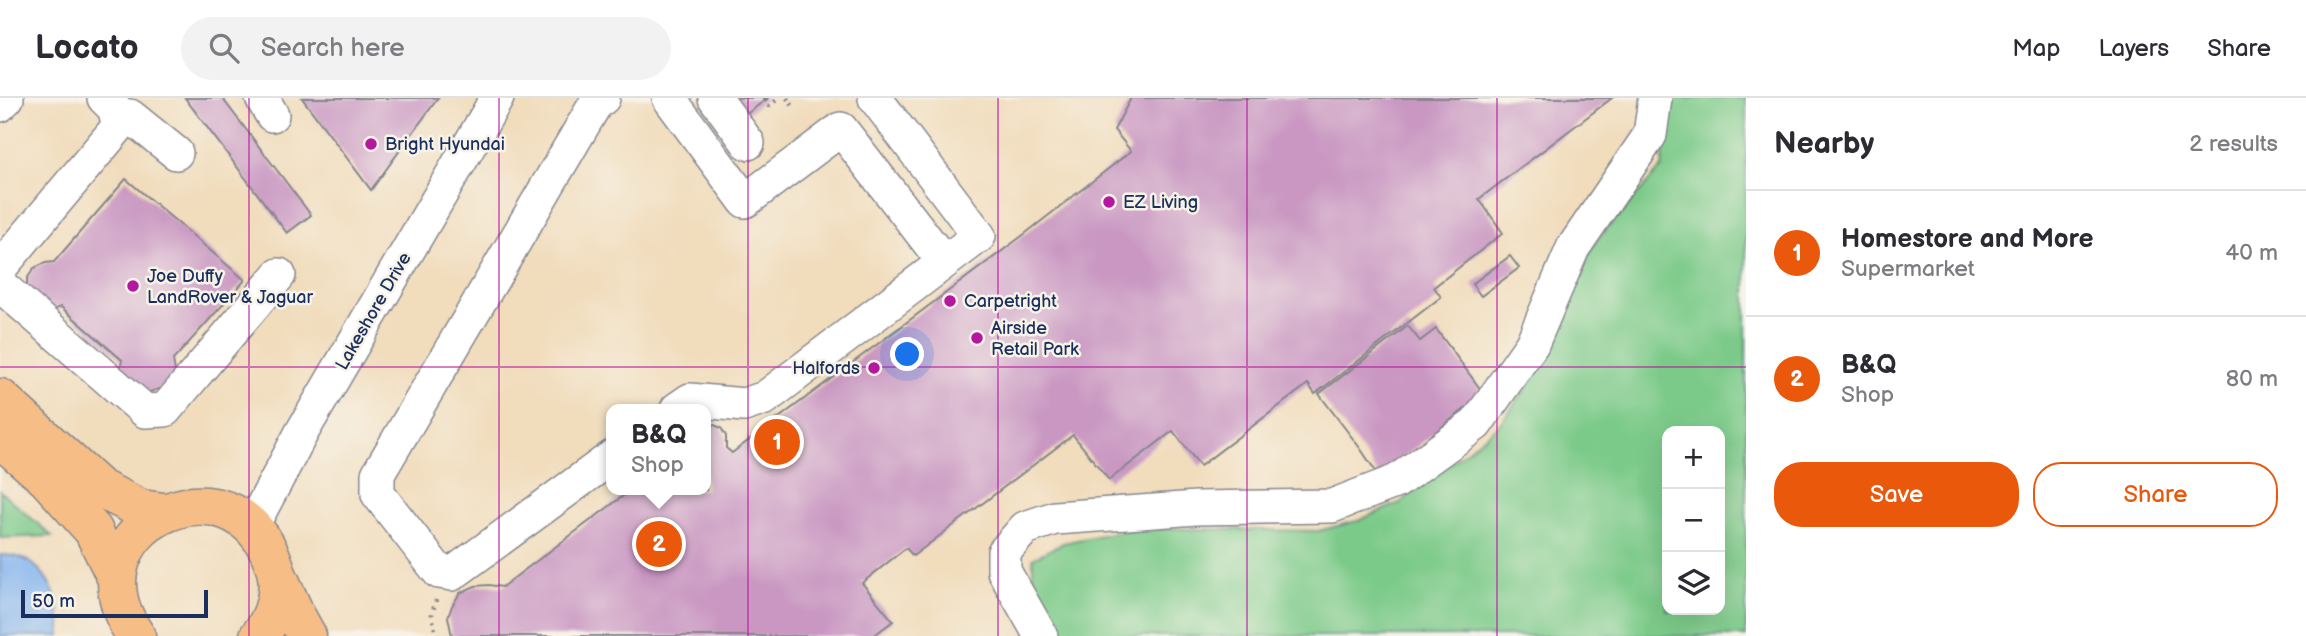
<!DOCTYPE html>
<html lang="en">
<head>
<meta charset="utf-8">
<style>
  body { margin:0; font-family:"Balsamiq Sans",sans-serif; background:#f2f2f3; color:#2b2b33 }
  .controls { position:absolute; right:21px; bottom:21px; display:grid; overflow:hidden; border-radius:14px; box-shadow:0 7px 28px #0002 }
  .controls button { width:63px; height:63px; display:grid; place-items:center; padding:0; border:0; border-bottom:2px solid #e1e1e2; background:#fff; color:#2b2b33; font:35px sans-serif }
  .scale { position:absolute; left:21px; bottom:18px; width:187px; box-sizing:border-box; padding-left:7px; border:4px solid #1b2f5e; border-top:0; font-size:19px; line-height:24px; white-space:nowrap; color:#1b2f5e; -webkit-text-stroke:5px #f7f3e8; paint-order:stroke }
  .you { position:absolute; left:908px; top:257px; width:24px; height:24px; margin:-18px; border:5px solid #fff; border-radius:50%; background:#1a73e8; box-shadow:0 0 0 10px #1a73e833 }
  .badge { display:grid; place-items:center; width:46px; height:46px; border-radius:50%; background:#ea580c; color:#fff; font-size:23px; font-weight:700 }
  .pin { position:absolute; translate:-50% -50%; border:4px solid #fff; box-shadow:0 2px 7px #0006 }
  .popup { position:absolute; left:606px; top:306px; width:105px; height:91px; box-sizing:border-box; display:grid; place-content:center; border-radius:14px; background:#fff; filter:drop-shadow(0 2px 5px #0005); font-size:23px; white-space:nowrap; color:#7c7c81 }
  .popup b { font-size:26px; color:#2b2b33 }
  .popup::after { content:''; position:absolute; left:50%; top:100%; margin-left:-14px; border:14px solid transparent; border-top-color:#fff }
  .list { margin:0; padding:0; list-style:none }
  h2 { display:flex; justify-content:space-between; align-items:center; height:91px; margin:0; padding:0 28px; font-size:30px }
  h2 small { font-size:23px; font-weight:400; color:#7c7c81 }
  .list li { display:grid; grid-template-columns:46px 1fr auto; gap:21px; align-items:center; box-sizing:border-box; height:126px; padding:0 28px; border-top:2px solid #e1e1e2 }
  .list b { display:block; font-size:26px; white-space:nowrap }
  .list p { margin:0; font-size:23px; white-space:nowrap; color:#7c7c81 }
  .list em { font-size:23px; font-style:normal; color:#7c7c81 }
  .actions { display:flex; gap:14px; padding:21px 28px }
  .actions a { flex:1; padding:16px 0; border:2px solid #ea580c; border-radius:28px; text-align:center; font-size:24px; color:#ea580c }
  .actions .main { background:#ea580c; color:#fff }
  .icon { flex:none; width:38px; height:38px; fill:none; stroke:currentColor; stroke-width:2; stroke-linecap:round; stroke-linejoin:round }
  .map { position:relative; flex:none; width:1746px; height:538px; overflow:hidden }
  header { display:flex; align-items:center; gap:42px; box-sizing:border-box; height:98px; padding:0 35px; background:#fff; border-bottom:2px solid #e1e1e2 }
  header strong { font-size:33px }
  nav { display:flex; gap:38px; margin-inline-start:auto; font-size:24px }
  .search { width:490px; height:63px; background:#f2f2f3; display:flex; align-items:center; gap:18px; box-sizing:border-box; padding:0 24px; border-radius:38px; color:#7c7c81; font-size:26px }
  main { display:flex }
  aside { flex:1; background:#fff }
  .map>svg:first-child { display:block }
  .green { fill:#7cca89; stroke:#4c7c74; stroke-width:2; fill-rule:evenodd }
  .water { fill:#83b4ef; stroke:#4f72a6; stroke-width:2 }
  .building { fill:#c997c2 }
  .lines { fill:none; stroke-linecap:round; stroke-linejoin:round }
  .minor-casing { stroke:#86868c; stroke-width:36 }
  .major-casing { stroke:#86868c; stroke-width:41 }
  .path { stroke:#86868c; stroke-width:4.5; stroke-dasharray:2 5; stroke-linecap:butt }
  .minor { stroke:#fff; stroke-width:33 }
  .major { stroke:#f6be86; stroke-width:38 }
  .grid { fill:none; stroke:#b5179e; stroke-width:2; stroke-opacity:0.55 }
  .poi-dot { fill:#b5179e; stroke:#f7f3e8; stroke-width:2.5 }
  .labels { text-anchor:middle; stroke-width:5; stroke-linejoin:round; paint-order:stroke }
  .poi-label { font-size:18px; fill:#1b2f5e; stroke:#f7f3e8; text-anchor:start }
  .street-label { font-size:18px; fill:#1b2f5e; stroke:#f7f3e8 }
</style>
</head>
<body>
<header>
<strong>Locato</strong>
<div class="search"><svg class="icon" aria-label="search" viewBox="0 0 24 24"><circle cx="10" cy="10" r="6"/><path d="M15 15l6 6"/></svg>Search here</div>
<nav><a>Map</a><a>Layers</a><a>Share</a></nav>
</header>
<main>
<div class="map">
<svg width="1746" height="538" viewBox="0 0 1746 538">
  <rect width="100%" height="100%" fill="#f7f3e8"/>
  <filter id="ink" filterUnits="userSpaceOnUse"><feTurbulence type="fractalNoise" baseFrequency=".0143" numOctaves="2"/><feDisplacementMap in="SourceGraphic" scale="14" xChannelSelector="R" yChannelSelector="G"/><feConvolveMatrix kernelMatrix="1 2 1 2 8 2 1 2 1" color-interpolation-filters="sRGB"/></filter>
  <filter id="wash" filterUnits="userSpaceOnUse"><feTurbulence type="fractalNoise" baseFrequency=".00686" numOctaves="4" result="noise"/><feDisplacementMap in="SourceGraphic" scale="28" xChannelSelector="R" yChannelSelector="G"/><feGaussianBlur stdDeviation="1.57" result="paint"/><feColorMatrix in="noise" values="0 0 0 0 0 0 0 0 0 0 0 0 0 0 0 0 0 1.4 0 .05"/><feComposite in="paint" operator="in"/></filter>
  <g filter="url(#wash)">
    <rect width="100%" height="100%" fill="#f1dcbb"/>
    <path class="green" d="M1669,0h77v538h-693l-20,-47v-31l30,-15 72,-15 183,3 39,-10 43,-18 98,-77 35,-46 62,-138 67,-75zM1667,333h53v179h-53z
      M0,393l52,45 -52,2z"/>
    <path class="water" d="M0,457c44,-2 63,43 60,81h-60z"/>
    <g id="blocks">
      <path class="building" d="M185,0h37l89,117 -24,18z
        M302,0h136l-67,92z
        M727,0h41l-27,20z
        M1131,0h481l-133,101 24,34 -69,54 7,10 -126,97 -7,-10 -108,82 -27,-35 -64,49 -36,-45 -160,121 -7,-8 -44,35 31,38 -20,15h-421l-4,-19 4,-11 8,-13 15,-7 14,-1 13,2 129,-97h75v-69l15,7 5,8v12l6,5 294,-220 105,-82 -17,-21z
        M126,81l119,101 -72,80 2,11 -2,7 -7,9 -20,6 -26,-22 2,-11 -61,-53 -8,3 -26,-18v-13l7,-11 11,-5 9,-1z
        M1510,158l9,12 -38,28 -9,-12z
        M1408,228l12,15 16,-12 48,65 -105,82 -19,-28 -41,-54z"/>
    </g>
  </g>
  <g filter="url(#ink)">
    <use href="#blocks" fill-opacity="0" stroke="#86868c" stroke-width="2"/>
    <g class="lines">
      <g class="minor-casing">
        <path id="minor" d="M262,0l10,17
          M603,0l-7,5 -218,371v20l61,78 13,2 160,-117
          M669,0l76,103 96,-72 103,133
          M715,0l33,45
          M0,7l7,-7
          M116,17l14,1 46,37
          M0,170l118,-141 -2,-17 -12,-12
          M0,187l145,126 20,-1 114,-135
          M677,311l13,-9 54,5 21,-7 214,-162 -104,-138
          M252,428l50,-94 195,-334
          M1041,538l-37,-65v-19l21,-24 30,-10 142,-10 135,-2 65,-25 79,-57 56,-80 41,-96 77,-113 5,-37"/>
      </g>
      <g class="major-casing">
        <path id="major" d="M0,300l99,90 42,21 23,3
          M0,340l47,41 46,51 24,49
          M277,476l19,42 11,20
          M136,538c-76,-106 99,-194 139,-69 7,23 -1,51 -16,69"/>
      </g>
      <path class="path" d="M787,0l8,11
        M765,2l4,6 10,-8
        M436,538l-4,-22 4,-14"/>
      <use href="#minor" class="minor"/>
      <use href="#major" class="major"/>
    </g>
  </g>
  <path class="grid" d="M249,0v538M499,0v538M748,0v538M998,0v538M1247,0v538M1497,0v538M0,269h1746"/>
  <g class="poi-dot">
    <circle cx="371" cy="46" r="7"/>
    <circle cx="1109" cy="104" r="7"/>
    <circle cx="133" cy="188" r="7"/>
    <circle cx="950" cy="203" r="7"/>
    <circle cx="977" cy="240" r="7"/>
    <circle cx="874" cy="270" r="7"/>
  </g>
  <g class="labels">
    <g class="poi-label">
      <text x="385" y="52">Bright Hyundai</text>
      <text x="1123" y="110">EZ Living</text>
      <text x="147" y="184">Joe Duffy<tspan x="147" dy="21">LandRover &amp; Jaguar</tspan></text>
      <text x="964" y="209">Carpetright</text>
      <text x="991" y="236">Airside<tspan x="991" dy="21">Retail Park</tspan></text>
      <text x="860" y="276" text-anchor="end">Halfords</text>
    </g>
    <g class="street-label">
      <text transform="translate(373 213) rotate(-60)" y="6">Lakeshore Drive</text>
    </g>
  </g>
</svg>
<div class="controls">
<button>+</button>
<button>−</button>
<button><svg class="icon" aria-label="layers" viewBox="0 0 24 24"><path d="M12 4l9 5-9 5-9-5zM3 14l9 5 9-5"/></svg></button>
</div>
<div class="scale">50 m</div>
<div class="you"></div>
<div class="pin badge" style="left:777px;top:344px">1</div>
<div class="pin badge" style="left:659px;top:446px">2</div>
<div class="popup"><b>B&amp;Q</b>Shop</div>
</div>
<aside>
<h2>Nearby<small>2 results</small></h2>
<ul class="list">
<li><span class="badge">1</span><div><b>Homestore and More</b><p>Supermarket</p></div><em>40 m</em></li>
<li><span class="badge">2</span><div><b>B&amp;Q</b><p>Shop</p></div><em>80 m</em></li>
</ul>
<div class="actions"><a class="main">Save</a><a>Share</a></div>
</aside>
</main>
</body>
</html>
